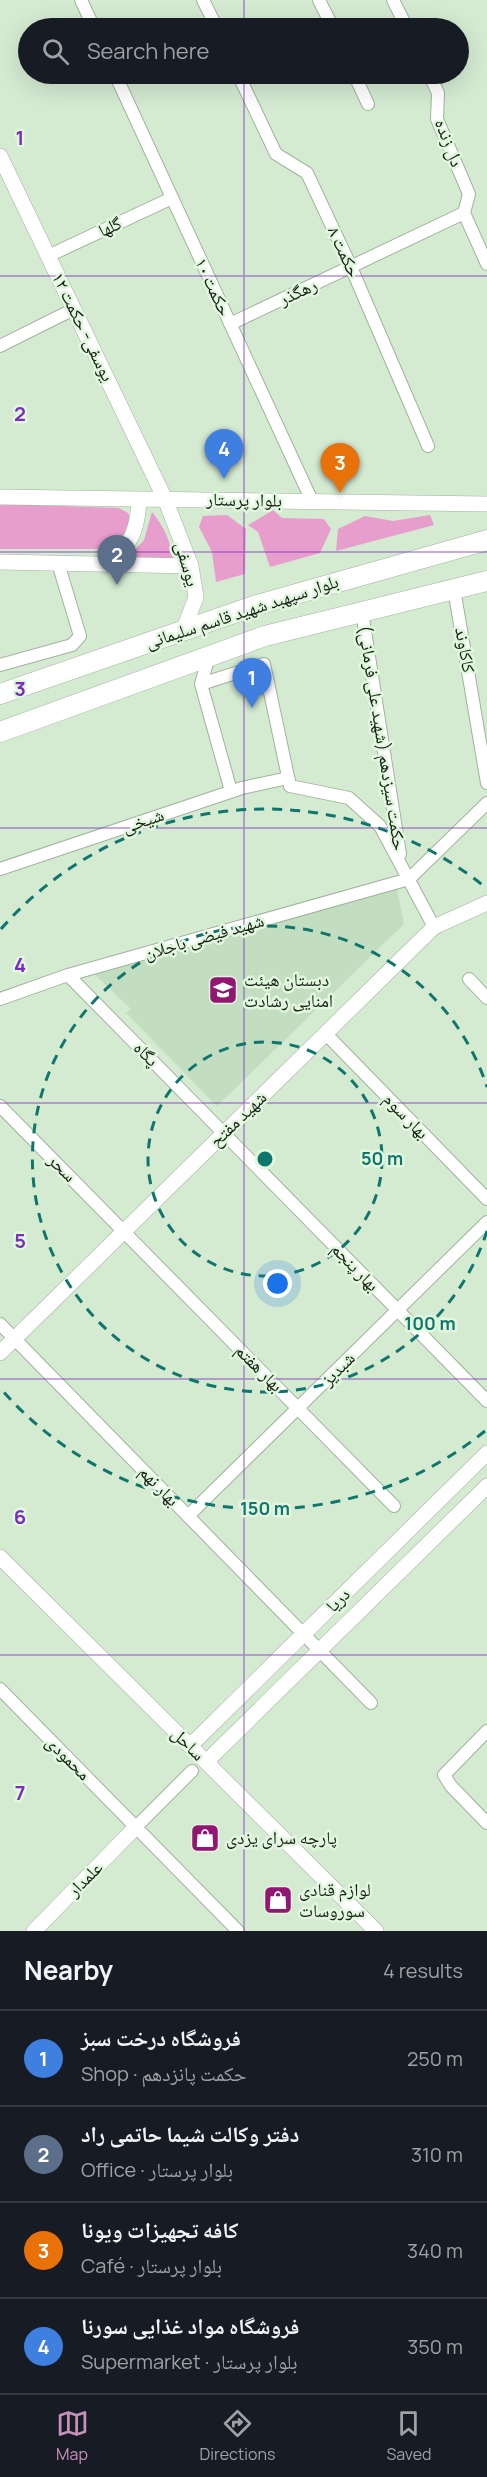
<!DOCTYPE html>
<html lang="en">
<head>
<meta charset="utf-8">
<style>
  body { margin:0; font-family:Manrope,"Noto Naskh Arabic",sans-serif; background:#242831; color:#f1f3f6 }
  .you { position:absolute; left:278px; top:1284px; width:21px; height:21px; margin:-15px; border:4px solid #fff; border-radius:50%; background:#1a73e8; box-shadow:0 0 0 9px #1a73e833 }
  .badge { display:grid; place-items:center; width:39px; height:39px; border-radius:50%; background:#c790bb; color:#fff; font-size:20px; font-weight:700 }
  .pin { position:absolute; translate:-50% -50px; filter:drop-shadow(0 2px 3px #0008) }
  .pin::after { content:''; position:absolute; top:32px; width:21px; height:18px; background:inherit; clip-path:polygon(0 0,100% 0,50% 100%) }
  .list { margin:0; padding:0; list-style:none }
  h2 { display:flex; justify-content:space-between; align-items:center; height:78px; margin:0; padding:0 24px; font-size:26px }
  h2 small { font-size:20px; font-weight:400; color:#9ea1a6 }
  .list li { display:grid; grid-template-columns:39px 1fr auto; gap:18px; align-items:center; box-sizing:border-box; height:96px; padding:0 24px; border-top:2px solid #363941 }
  .list b { display:block; font-size:22px; white-space:nowrap }
  .list p { margin:0; font-size:20px; white-space:nowrap; color:#9ea1a6 }
  .list em { font-size:20px; font-style:normal; color:#9ea1a6 }
  .icon { flex:none; width:33px; height:33px; fill:none; stroke:currentColor; stroke-width:2; stroke-linecap:round; stroke-linejoin:round }
  .map { position:relative; flex:none; width:487px; height:1931px; overflow:hidden }
  .search { position:absolute; background:#171b24; box-shadow:0 6px 24px #0002; left:18px; right:18px; top:18px; height:66px; display:flex; align-items:center; gap:15px; box-sizing:border-box; padding:0 21px; border-radius:33px; color:#9ea1a6; font-size:22px }
  .sheet { height:462px; background:#171b24 }
  nav { display:flex; justify-content:space-around; align-items:center; box-sizing:border-box; height:84px; border-top:2px solid #363941; background:#171b24; font-size:16px; color:#9ea1a6 }
  nav a { display:grid; justify-items:center; gap:3px }
  nav .on { color:#c790bb }
  .map>svg:first-child { display:block }
  .built { fill:#c2ddc0 }
  .green { fill:#e89ecd }
  .lines { fill:none; stroke-linecap:round; stroke-linejoin:round }
  .minor-casing { stroke:#9fb49c; stroke-width:14 }
  .tertiary-casing { stroke:#9fb49c; stroke-width:16 }
  .primary-casing { stroke:#9fb49c; stroke-width:21 }
  .minor { stroke:#fff; stroke-width:12 }
  .tertiary { stroke:#fff; stroke-width:15 }
  .primary { stroke:#fff; stroke-width:20 }
  .grid { fill:none; stroke:#7b2cbf; stroke-width:1.5; stroke-opacity:0.55 }
  .ring { fill:none; stroke:#0f766e; stroke-width:3; stroke-dasharray:10 8 }
  .labels { text-anchor:middle; stroke-width:5; stroke-linejoin:round; paint-order:stroke }
  .street-label { font-size:18px; fill:#171f16; stroke:#e1f7de }
  .poi-label { font-size:18px; fill:#171f16; stroke:#e1f7de; text-anchor:start }
  .grid-label { font-size:20px; text-anchor:middle; font-weight:bold; fill:#7b2cbf; stroke:#e1f7de; stroke-width:5; stroke-linejoin:round; paint-order:stroke }
  .centre { fill:#0f766e; stroke:#e1f7de; stroke-width:3 }
  .ring-label { font-size:18px; text-anchor:middle; font-weight:bold; fill:#0f766e; stroke:#e1f7de; stroke-width:5; stroke-linejoin:round; paint-order:stroke }
</style>
</head>
<body>
<div class="map">
<svg width="487" height="1931" viewBox="0 0 487 1931">
  <rect width="100%" height="100%" fill="#d4ead1"/>
  <path class="built" d="M397,889l7,35 -187,182 -91,-93 5,-4 -40,-38z"/>
  <path class="green" d="M0,504l119,4 9,5 4,12 -7,12 -16,12h-109z
    M273,510l9,8 42,1 7,10 -11,24 -50,14 -12,-35 -10,-7z
    M152,512c12,15 19,29 21,49l-44,-5 15,-16z
    M227,515l19,14 -1,45 -29,8 -4,-30 -13,-25 4,-11z
    M430,515l4,10 -98,26 2,-22 27,-13 28,5z"/>
  <g class="lines">
    <g class="minor-casing">
      <path id="minor" d="M81,0l13,28
        M203,0l14,28
        M319,0l14,28
        M393,0l14,28
        M115,74l197,427
        M238,74l38,80 31,19 44,94 77,179
        M354,74l14,30
        M429,74l9,19 -1,26 32,75 -5,19
        M464,213l23,51
        M48,256l124,-58
        M230,324l234,-111
        M0,346l74,-37
        M454,589l33,194
        M362,612l38,242
        M209,656l-8,28 63,-20 26,122 59,12 31,28 54,101
        M0,665l72,-20 8,-9 -22,-73
        M201,684l30,107
        M0,869l242,-81 46,-10
        M68,975l419,426
        M469,979l18,19
        M0,999l68,-24 341,-96 78,-76
        M325,1033l162,166
        M0,1106l394,400
        M0,1324l371,379
        M188,1516l299,-294
        M0,1689l238,242
        M487,1731l-43,44 7,11 36,37
        M136,1827l56,-56"/>
    </g>
    <g class="tertiary-casing">
      <path id="tertiary" d="M0,156l165,343 26,67 5,31 -12,32
        M0,497l487,7
        M0,562l191,4
        M104,563c27,-14 34,-34 35,-64
        M0,1353l434,-426 53,-24
        M0,1557l376,374
        M190,1746l297,-293
        M206,1762l281,-276
        M34,1931l102,-104"/>
    </g>
    <g class="primary-casing">
      <path id="primary" d="M0,694l257,-89 230,-65
        M0,732l265,-96 222,-55"/>
    </g>
    <use href="#minor" class="minor"/>
    <use href="#tertiary" class="tertiary"/>
    <use href="#primary" class="primary"/>
  </g>
  <path class="grid" d="M244,0v28M244,74v1857M0,276h487M0,552h487M0,828h487M0,1103h487M0,1379h487M0,1655h487"/>
  <g class="ring">
    <circle cx="265" cy="1159" r="117"/>
    <path d="M487 1231A233 233 0 1 1 487 1087"/>
    <path d="M485 1431A350 350 0 0 1 1 1389M1 929A350 350 0 0 1 485 887"/>
  </g>
  <defs>
    <g id="school-square" transform="scale(1.5)"><rect x="-9" y="-9" width="18" height="18" rx="4" fill="#931672" stroke="#e1f7de"/><path d="M0-5L7-2L0 1L-7-2ZM-4 1L0 2.5L4 1V4Q0 6-4 4Z" fill="#fff"/></g>
    <g id="shop-square" transform="scale(1.5)"><rect x="-9" y="-9" width="18" height="18" rx="4" fill="#931672" stroke="#e1f7de"/><path d="M-5-2.5h2.3a2.7 3.5 0 0 1 5.4 0H5L5.5 6h-11ZM-1.5-2.5h3a1.5 2.3 0 0 0-3 0Z" fill="#fff"/></g>
  </defs>
  <g fill-rule="evenodd">
    <use href="#school-square" x="223" y="990"/>
    <use href="#shop-square" x="205" y="1838"/>
    <use href="#shop-square" x="278" y="1900"/>
  </g>
  <g class="labels">
    <g class="street-label">
      <text transform="translate(449 143) rotate(69)" y="6">دل زنده</text>
      <text transform="translate(110 227) rotate(-25)" y="6">گلها</text>
      <text transform="translate(344 252) rotate(65)" y="6">حکمت ۸</text>
      <text transform="translate(213 287) rotate(65)" y="6">حکمت ۱۰</text>
      <text transform="translate(298 292) rotate(-25)" y="6">رهگذر</text>
      <text transform="translate(83 327) rotate(64)" y="6">یوسفی- حکمت ۱۲</text>
      <text transform="translate(244 500) rotate(1)" y="6">بلوار پرستار</text>
      <text transform="translate(187 564) rotate(74)" y="6">یوسفی</text>
      <text transform="translate(242 612) rotate(-18)" y="6">بلوار سپهبد شهید قاسم سلیمانی</text>
      <text transform="translate(465 650) rotate(80)" y="6">کاکاوند</text>
      <text transform="translate(382 738) rotate(81)" y="6">حکمت سیزدهم (شهید علی فرمانی)</text>
      <text transform="translate(143 821) rotate(-19)" y="6">شیخی</text>
      <text transform="translate(204 937) rotate(-16)" y="6">شهید فیضی باجلان</text>
      <text transform="translate(146 1054) rotate(45)" y="6">پگاه</text>
      <text transform="translate(406 1116) rotate(46)" y="6">بهار سوم</text>
      <text transform="translate(238 1119) rotate(-44)" y="6">شهید مفتح</text>
      <text transform="translate(62 1168) rotate(45)" y="6">سحر</text>
      <text transform="translate(355 1267) rotate(46)" y="6">بهار پنجم</text>
      <text transform="translate(259 1368) rotate(45)" y="6">بهار هفتم</text>
      <text transform="translate(338 1369) rotate(-45)" y="6">شبدیز</text>
      <text transform="translate(159 1486) rotate(46)" y="6">بهار نهم</text>
      <text transform="translate(338 1600) rotate(-45)" y="6">دریا</text>
      <text transform="translate(188 1744) rotate(45)" y="6">ساحل</text>
      <text transform="translate(68 1758) rotate(45)" y="6">محمودی</text>
      <text transform="translate(85 1879) rotate(-45)" y="6">علمدار</text>
    </g>
    <g class="poi-label">
      <text x="244" y="986">دبستان هیئت<tspan x="244" dy="21">امنایی رشادت</tspan></text>
      <text x="226" y="1844">پارچه سرای یزدی</text>
      <text x="299" y="1896">لوازم قنادی<tspan x="299" dy="21">سوروسات</tspan></text>
    </g>
  </g>
  <g class="grid-label">
    <text x="20" y="145">1</text>
    <text x="20" y="421">2</text>
    <text x="20" y="696">3</text>
    <text x="20" y="972">4</text>
    <text x="20" y="1248">5</text>
    <text x="20" y="1524">6</text>
    <text x="20" y="1800">7</text>
  </g>
  <circle cx="265" cy="1159" r="9" class="centre"/>
  <g class="ring-label">
    <text x="382" y="1165">50 m</text>
    <text x="430" y="1330">100 m</text>
    <text x="265" y="1515">150 m</text>
  </g>
</svg>
<div class="you"></div>
<div class="pin badge" style="left:252px;top:708px;background:#3f7fe0">1</div>
<div class="pin badge" style="left:117px;top:585px;background:#5c6f8a">2</div>
<div class="pin badge" style="left:340px;top:493px;background:#e8710a">3</div>
<div class="pin badge" style="left:224px;top:479px;background:#3f7fe0">4</div>
<div class="search"><svg class="icon" aria-label="search" viewBox="0 0 24 24"><circle cx="10" cy="10" r="6"/><path d="M15 15l6 6"/></svg>Search here</div>
</div>
<section class="sheet">
<h2>Nearby<small>4 results</small></h2>
<ul class="list">
<li><span class="badge" style="background:#3f7fe0">1</span><div><b>فروشگاه درخت سبز</b><p>Shop · حکمت پانزدهم</p></div><em>250 m</em></li>
<li><span class="badge" style="background:#5c6f8a">2</span><div><b>دفتر وکالت شیما حاتمی راد</b><p>Office · بلوار پرستار</p></div><em>310 m</em></li>
<li><span class="badge" style="background:#e8710a">3</span><div><b>کافه تجهیزات ویونا</b><p>Café · بلوار پرستار</p></div><em>340 m</em></li>
<li><span class="badge" style="background:#3f7fe0">4</span><div><b>فروشگاه مواد غذایی سورنا</b><p>Supermarket · بلوار پرستار</p></div><em>350 m</em></li>
</ul>
</section>
<nav>
<a class="on"><svg class="icon" aria-label="map" viewBox="0 0 24 24"><path d="M3 6l6-2 6 2 6-2v14l-6 2-6-2-6 2zM9 4v14M15 6v14"/></svg>Map</a>
<a><svg class="icon" aria-label="directions" viewBox="0 0 24 24"><path d="M12 3l9 9-9 9-9-9zM9 14v-3h6M13 9l2 2-2 2"/></svg>Directions</a>
<a><svg class="icon" aria-label="saved" viewBox="0 0 24 24"><path d="M7 4h10v16l-5-4-5 4z"/></svg>Saved</a>
</nav>
</body>
</html>
